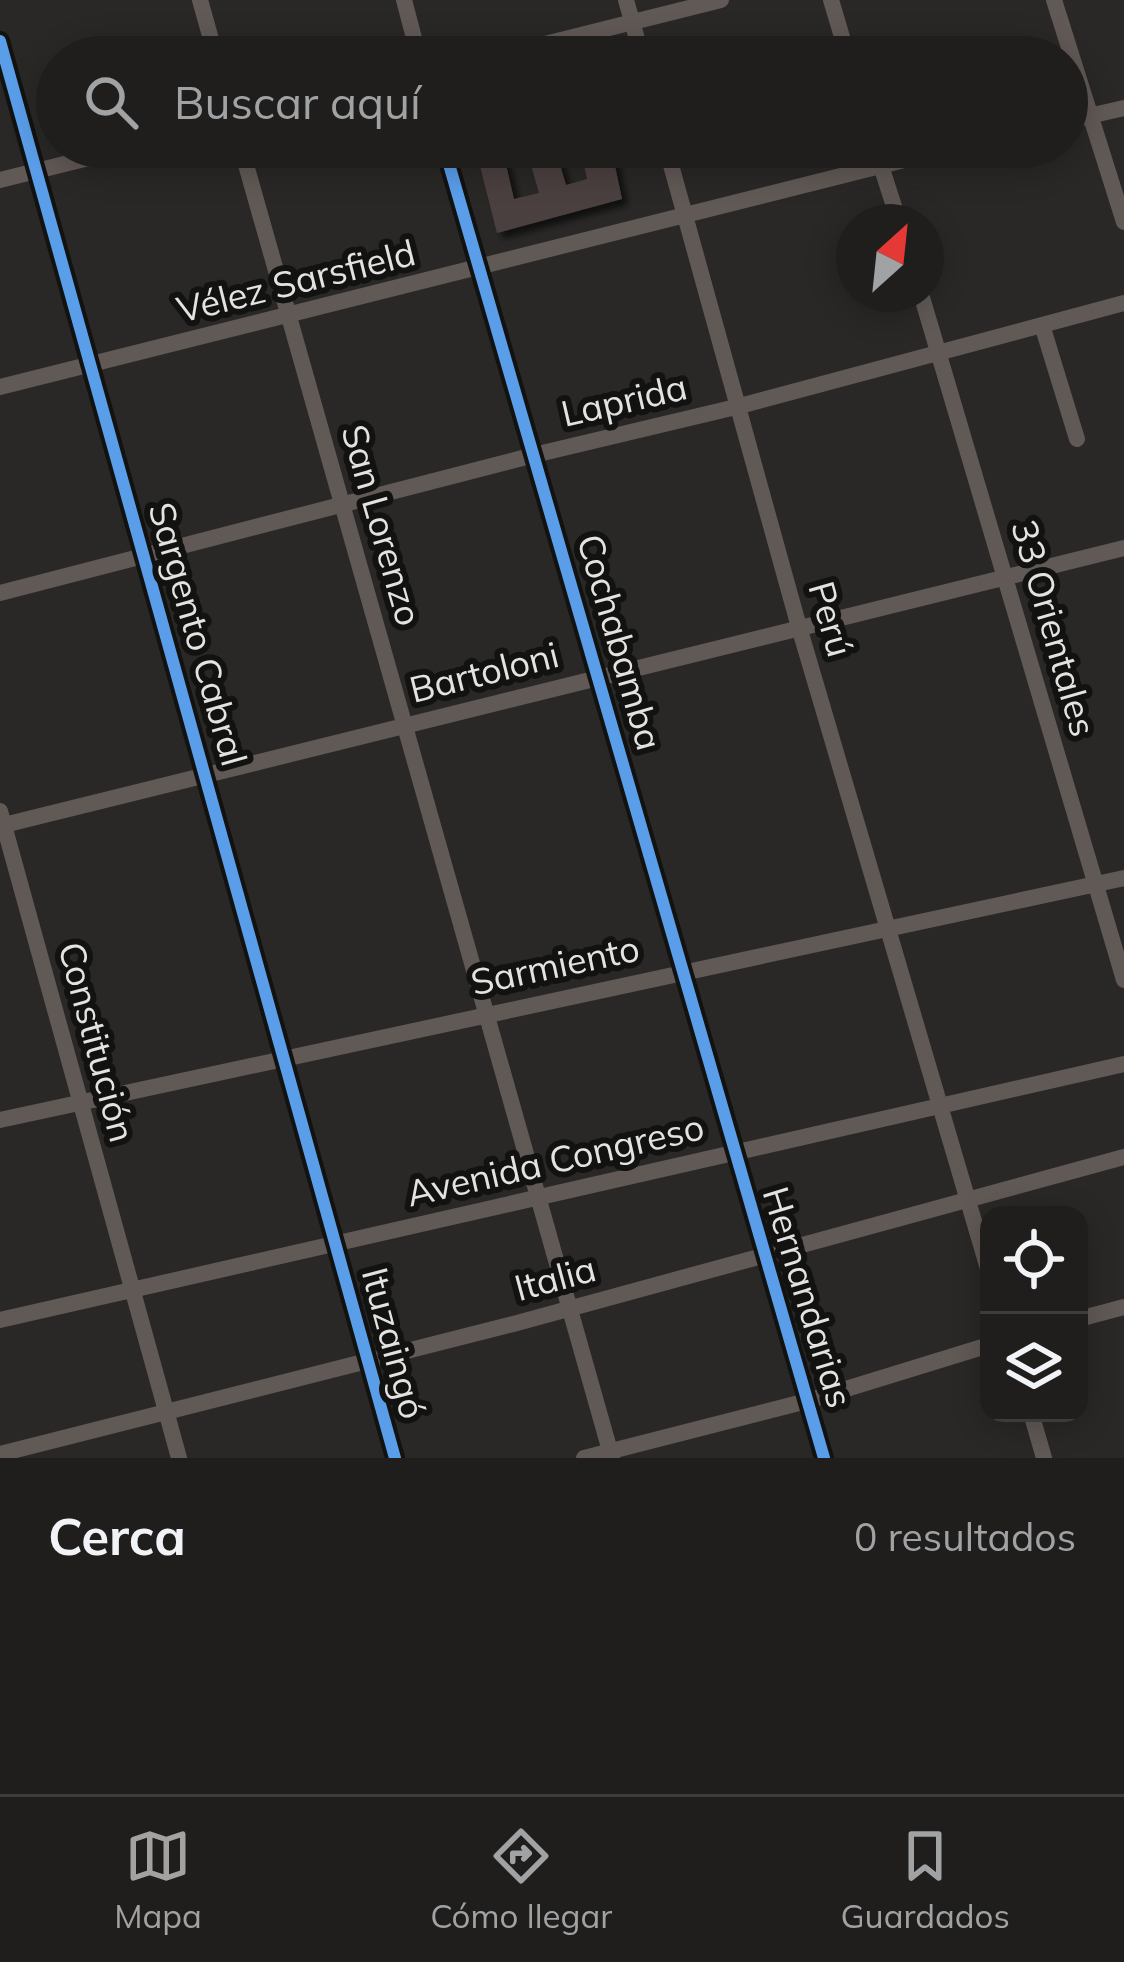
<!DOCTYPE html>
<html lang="es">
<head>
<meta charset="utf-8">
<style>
  body { margin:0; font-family:Mulish,sans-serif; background:#272726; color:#f1f3f6 }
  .controls { position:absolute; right:36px; bottom:36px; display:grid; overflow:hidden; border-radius:24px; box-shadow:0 6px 30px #0003 }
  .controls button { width:108px; height:108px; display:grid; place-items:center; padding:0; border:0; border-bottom:3px solid #3c3c3b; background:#1f1e1d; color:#f1f3f6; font:60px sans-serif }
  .compass { position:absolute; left:836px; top:204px; width:108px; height:108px; border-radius:50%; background:#1f1e1d; box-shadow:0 6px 30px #0003; rotate:27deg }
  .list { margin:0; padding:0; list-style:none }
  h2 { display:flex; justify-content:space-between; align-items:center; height:156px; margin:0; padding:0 48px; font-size:51px }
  h2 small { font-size:39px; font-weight:400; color:#a1a2a4 }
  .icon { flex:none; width:66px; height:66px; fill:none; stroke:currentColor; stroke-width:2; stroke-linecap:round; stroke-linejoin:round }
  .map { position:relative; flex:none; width:1124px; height:1458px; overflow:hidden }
  .search { position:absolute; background:#1f1e1d; box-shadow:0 6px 30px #0003; left:36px; right:36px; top:36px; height:132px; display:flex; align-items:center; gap:30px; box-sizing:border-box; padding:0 42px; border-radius:66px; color:#a1a2a4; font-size:45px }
  .sheet { height:336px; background:#1f1e1d }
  nav { display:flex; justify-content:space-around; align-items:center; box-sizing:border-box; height:168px; border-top:3px solid #3c3c3b; background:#1f1e1d; font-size:33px; color:#a1a2a4 }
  nav a { display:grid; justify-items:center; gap:6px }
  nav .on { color:#a3a2a0 }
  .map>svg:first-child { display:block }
  .building { fill:#4c403f; filter:url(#shadow) }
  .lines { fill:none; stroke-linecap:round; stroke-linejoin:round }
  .minor { stroke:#615956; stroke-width:16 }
  .cycleway-casing { stroke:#121211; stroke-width:20 }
  .cycleway { stroke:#5a9eea; stroke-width:12 }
  .labels { text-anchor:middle; stroke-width:12; stroke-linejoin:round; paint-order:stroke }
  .street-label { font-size:36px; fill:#e4e3e1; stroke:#121211 }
</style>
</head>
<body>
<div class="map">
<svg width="1124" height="1458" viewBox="0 0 1124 1458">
  <defs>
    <filter id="shadow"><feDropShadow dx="6" dy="6" stdDeviation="3" flood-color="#0009"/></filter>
  </defs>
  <rect width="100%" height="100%" fill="#292827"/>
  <path class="building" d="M555,147l11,38 21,-6 -7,-32h31l11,52 -125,34 -19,-75 25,-6 11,47 25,-6 -13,-45z"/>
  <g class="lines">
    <path class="minor" d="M200,0l16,57
      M404,0l15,57
      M626,0l16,57
      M831,0l17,57
      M1054,0l70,222
      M0,41l395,1417
      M493,57l228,-57
      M1067,121l57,-13
      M241,147l371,1311
      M444,147l380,1311
      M666,147l133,480 190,645
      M875,147l24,75
      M0,180l133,-33
      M921,294l203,686
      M1042,325l35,114
      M0,387l956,-240
      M0,593l534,-138 202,-48 388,-104
      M0,811l179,647
      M0,826l1124,-278
      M0,1120l1124,-242
      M1079,1319l45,-12
      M0,1320l1124,-256
      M1031,1413l13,45
      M0,1454l517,-131 607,-166
      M584,1458l223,-57 182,-56"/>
    <g class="cycleway-casing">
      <path id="cycleway" d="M0,41l395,1417
        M444,147l380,1311"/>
    </g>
    <use href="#cycleway" class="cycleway"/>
  </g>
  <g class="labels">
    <g class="street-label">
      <text transform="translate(296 281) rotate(-14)" y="13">Vélez Sarsfield</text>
      <text transform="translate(624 400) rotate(-13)" y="13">Laprida</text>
      <text transform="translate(382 525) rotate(74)" y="13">San Lorenzo</text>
      <text transform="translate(831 619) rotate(74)" y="13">Perú</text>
      <text transform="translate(1054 628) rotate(74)" y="13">33 Orientales</text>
      <text transform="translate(198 634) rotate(74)" y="13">Sargento Cabral</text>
      <text transform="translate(620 642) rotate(74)" y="13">Cochabamba</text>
      <text transform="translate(484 672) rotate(-14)" y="13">Bartoloni</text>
      <text transform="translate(555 965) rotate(-12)" y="13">Sarmiento</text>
      <text transform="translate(97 1042) rotate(75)" y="13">Constitución</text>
      <text transform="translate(555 1160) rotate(-13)" y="13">Avenida Congreso</text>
      <text transform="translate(555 1278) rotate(-15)" y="13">Italia</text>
      <text transform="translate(808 1297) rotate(73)" y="13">Hernandarias</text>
      <text transform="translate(394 1343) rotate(75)" y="13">Ituzaingó</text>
    </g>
  </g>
</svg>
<div class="controls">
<button><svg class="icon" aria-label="locate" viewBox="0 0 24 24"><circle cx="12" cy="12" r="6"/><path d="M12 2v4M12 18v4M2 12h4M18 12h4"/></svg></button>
<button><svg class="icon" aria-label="layers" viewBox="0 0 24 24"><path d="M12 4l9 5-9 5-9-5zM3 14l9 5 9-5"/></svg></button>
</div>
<svg class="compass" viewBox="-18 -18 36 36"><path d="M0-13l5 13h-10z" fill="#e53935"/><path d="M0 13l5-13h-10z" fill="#a1a2a4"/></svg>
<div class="search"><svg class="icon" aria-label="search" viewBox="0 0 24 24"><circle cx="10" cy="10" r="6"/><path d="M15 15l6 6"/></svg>Buscar aquí</div>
</div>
<section class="sheet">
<h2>Cerca<small>0 resultados</small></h2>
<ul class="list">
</ul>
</section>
<nav>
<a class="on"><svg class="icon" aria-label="map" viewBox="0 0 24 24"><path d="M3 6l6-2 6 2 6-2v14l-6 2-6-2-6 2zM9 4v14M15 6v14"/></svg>Mapa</a>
<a><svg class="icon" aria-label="directions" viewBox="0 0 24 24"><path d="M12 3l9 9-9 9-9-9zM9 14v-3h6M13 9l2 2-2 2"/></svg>Cómo llegar</a>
<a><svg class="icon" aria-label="saved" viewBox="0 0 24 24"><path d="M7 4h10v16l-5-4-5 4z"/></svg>Guardados</a>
</nav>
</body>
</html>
